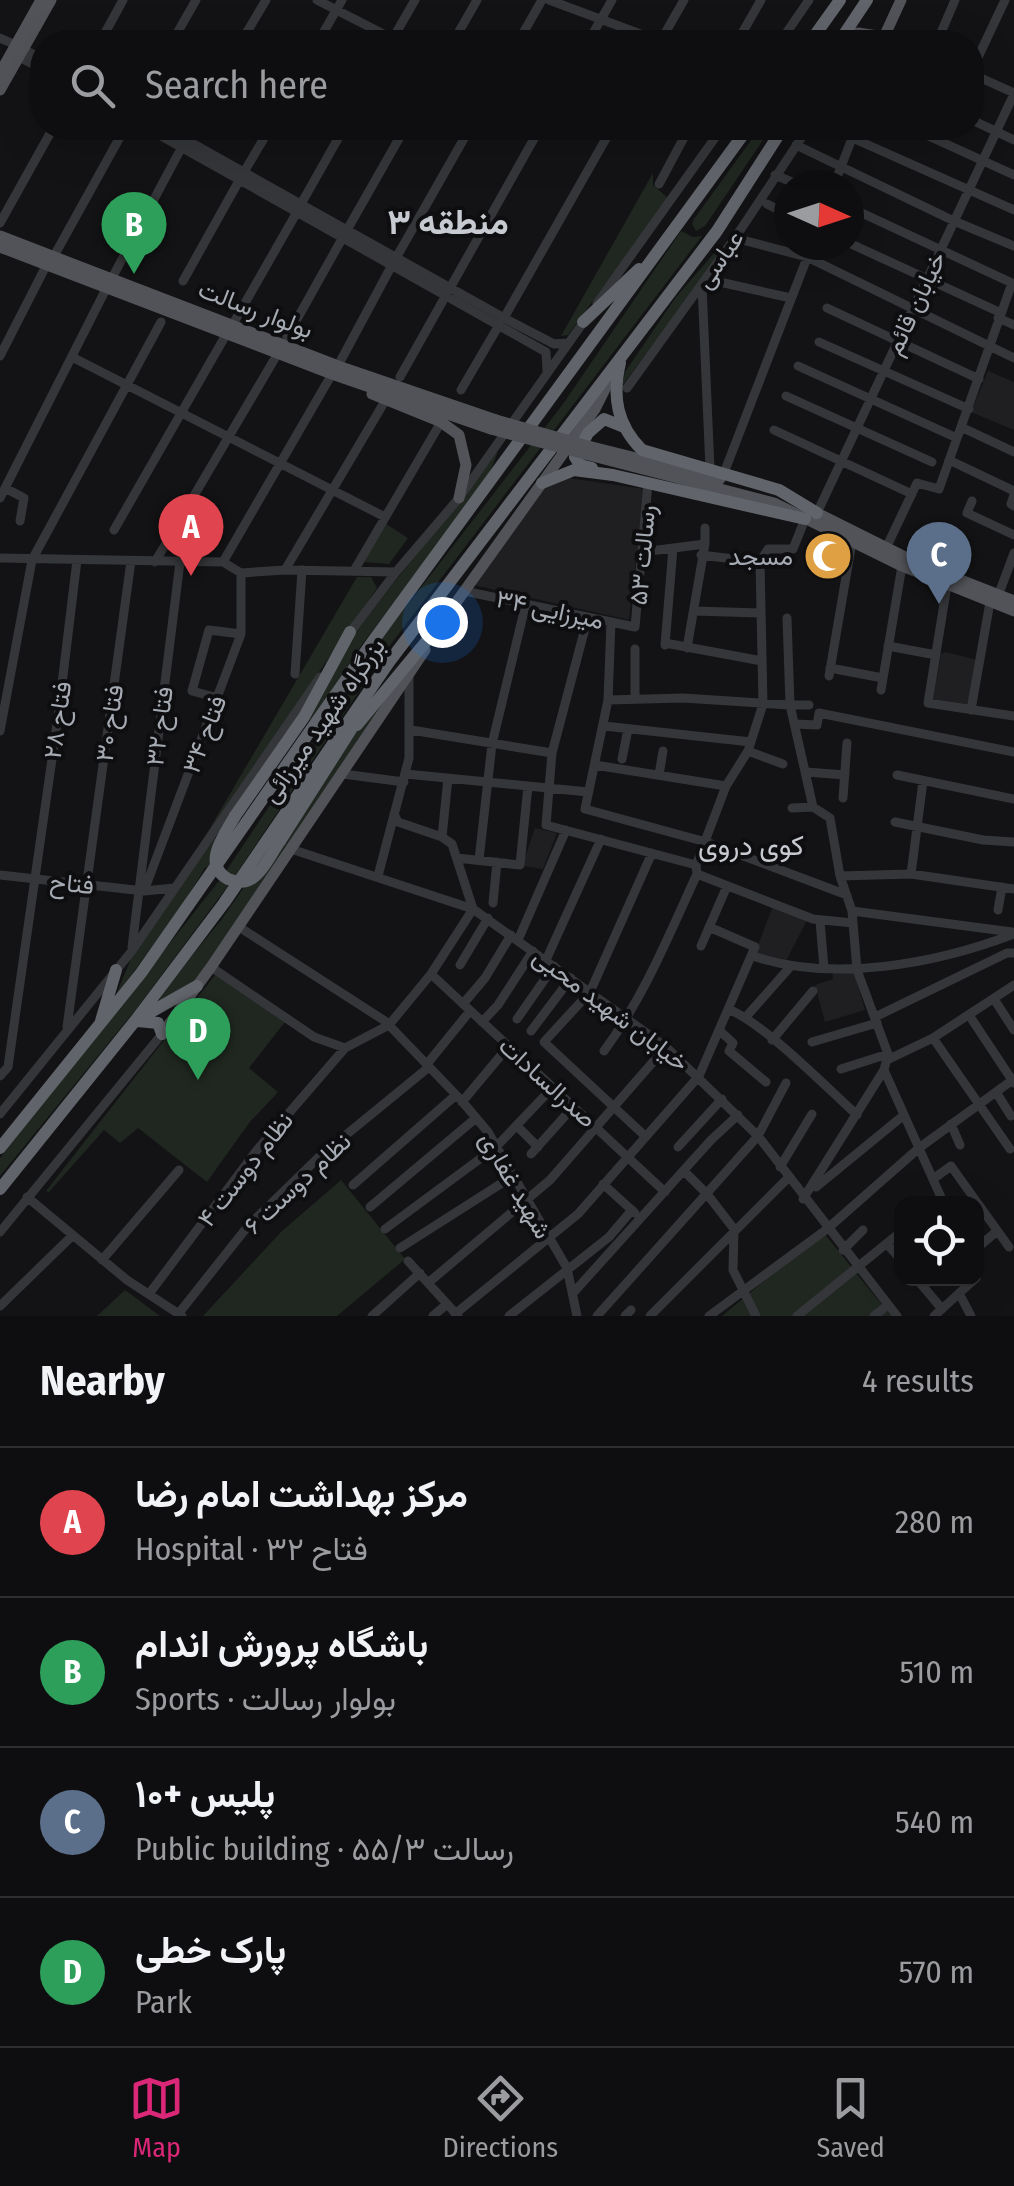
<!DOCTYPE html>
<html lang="en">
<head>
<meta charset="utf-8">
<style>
  body { margin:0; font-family:"Fira Sans Condensed",Vazirmatn,sans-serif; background:#171719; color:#f1f3f6 }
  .controls { position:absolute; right:30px; bottom:30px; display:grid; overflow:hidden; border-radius:20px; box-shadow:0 10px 40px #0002 }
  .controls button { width:90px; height:90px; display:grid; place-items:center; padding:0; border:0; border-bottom:2px solid #2e2e30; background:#0e0e10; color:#f1f3f6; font:50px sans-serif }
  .compass { position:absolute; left:774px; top:170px; width:90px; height:90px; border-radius:50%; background:#0e0e10; box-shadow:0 10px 40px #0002; rotate:93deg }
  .you { position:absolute; left:442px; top:622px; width:35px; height:35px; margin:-25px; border:8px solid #fff; border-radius:50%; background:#1a73e8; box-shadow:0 0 0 15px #1a73e833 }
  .badge { display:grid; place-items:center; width:65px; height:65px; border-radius:50%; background:#db2777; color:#fff; font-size:32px; font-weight:700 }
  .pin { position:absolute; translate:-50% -82px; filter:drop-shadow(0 2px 5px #0008) }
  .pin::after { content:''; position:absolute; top:52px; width:35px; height:30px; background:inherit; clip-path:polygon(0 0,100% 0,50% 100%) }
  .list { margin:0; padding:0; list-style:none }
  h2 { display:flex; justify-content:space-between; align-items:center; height:130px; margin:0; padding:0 40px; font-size:42px }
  h2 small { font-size:32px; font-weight:400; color:#9b9c9f }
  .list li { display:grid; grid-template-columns:65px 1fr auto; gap:30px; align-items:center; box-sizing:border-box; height:150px; padding:0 40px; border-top:2px solid #2e2e30 }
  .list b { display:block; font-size:38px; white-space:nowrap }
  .list p { margin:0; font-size:32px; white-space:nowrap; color:#9b9c9f }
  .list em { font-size:32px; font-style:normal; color:#9b9c9f }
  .icon { flex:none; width:55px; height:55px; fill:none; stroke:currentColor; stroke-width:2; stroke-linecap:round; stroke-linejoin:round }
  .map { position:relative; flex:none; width:1014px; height:1316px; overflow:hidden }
  .search { position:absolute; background:#0e0e10; box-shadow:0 10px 40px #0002; left:30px; right:30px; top:30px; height:110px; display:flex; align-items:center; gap:25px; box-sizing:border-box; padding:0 35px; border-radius:40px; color:#9b9c9f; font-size:38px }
  .sheet { height:730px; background:#0e0e10 }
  nav { display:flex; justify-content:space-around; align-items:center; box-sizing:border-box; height:140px; border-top:2px solid #2e2e30; background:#0e0e10; font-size:28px; color:#9b9c9f }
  nav a { display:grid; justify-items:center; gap:5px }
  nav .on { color:#db2777 }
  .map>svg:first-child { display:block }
  .built { fill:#1f1f21 }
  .green { fill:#202720 }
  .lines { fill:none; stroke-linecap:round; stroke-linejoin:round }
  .minor { stroke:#353639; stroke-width:9 }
  .major { stroke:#515358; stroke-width:11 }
  .highway { stroke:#61646a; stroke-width:12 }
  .major-bridge { stroke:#515358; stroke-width:11 }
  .highway-bridge { stroke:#61646a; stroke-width:12 }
  .labels { text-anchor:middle; stroke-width:8; stroke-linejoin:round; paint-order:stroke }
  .street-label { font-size:25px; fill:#a6abb3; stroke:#0e0e10 }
  .poi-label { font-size:25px; fill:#a6abb3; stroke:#0e0e10; text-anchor:end }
  .neighbourhood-label { font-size:28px; fill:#c7cad0; stroke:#0e0e10 }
  .district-label { font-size:35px; font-weight:bold; fill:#c7cad0; stroke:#0e0e10 }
</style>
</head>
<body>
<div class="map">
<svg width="1014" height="1316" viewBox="0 0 1014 1316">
  <rect width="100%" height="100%" fill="#131315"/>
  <path class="built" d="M988,371l26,11v48l-43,-18z
    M562,477l82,12 -15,131 -155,-35 76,-104z
    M945,652l33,8 -8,47 -37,-6 8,-47z
    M535,828l22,5 -14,36 -21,-3z
    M773,906l34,14 -22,43 -30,-10z
    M832,971l22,1 11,38 -40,12 -10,-37 18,-6z"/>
  <path class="green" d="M760,128h11l-66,98 -9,5 -4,-7 2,-5z
    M653,173v12l15,13 -100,137 -7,1z
    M681,231l12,6 9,-1 -311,408 -161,239 -93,125 -137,168v-18l222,-281 159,-238 182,-235z
    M715,252l4,4 -97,130 3,-14 51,-75z
    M498,451l-11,30 -124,162 -52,78 -4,-3 45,-82z
    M386,524l22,14 -19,26 -26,-2z
    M357,577h14l6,11 -174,252z
    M400,678l-205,305 -35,20 -1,-7 63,-77 90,-131z
    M214,837l9,12 -11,16 -7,3 -26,42 -64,87 18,-43z
    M215,975l70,47 -36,46 29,24 -29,31 -42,59 -69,-54 -18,15 -16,-13 -55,62 -3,-1z
    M341,1180l64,79 -68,57h-134l78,-84z
    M823,1232l68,84h-169z
    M125,1290l35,26h-63z"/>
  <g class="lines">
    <path class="minor" d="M317,0l82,42
      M549,0l113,42
      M884,37l15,5
      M0,38l16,7
      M392,40l23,-40
      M100,42l23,-42
      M172,42l24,-42
      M241,42l25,-42
      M318,42l24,-42
      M453,42l24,-42
      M518,42l24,-42
      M588,42l24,-42
      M660,42l24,-42
      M737,42l24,-42
      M780,42l29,-42
      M937,42l18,-42
      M23,49l19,10
      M19,57l23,12
      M972,70l33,-70
      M972,74l42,19
      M972,120l42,20
      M147,128l399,224 1,19
      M165,128l339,190 50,26 13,-1
      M830,128l184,82
      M911,128l103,47
      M796,145l158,76 60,25
      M244,172l26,-44
      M775,175l24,10
      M659,184l30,-56
      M834,185l22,-57
      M301,204l43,-76
      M767,204l22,11
      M849,207l165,77
      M0,223l53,-95
      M347,230l58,-102
      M735,238l72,19 207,101
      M849,243l150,69
      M54,256l71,-128
      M396,258l74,-130
      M112,278l80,-150
      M706,279l85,19
      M183,281l57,-102
      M702,286l8,183
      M597,303l125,-175
      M827,308l152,71
      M504,318l108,-190
      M998,318l16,7
      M233,324l64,-112
      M287,337l56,-100
      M819,342l150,67
      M0,356l47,-92
      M72,357l313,160
      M341,360l51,-95
      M798,366l159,72
      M400,377l140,-249
      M627,388l108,-150 73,-110
      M461,390l38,-65
      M786,396l146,66
      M961,427l53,25
      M774,430l138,64
      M949,460l65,31
      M724,473l88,-228
      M5,488l19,10 -4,23
      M1014,495l-3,9 3,2
      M0,498l107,-211
      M972,501l-5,12 47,22
      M817,513l197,-419
      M114,530l113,-197
      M886,548l31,-65 22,6 73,-206
      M642,552l63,-8
      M701,555l49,6
      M0,558l223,4 18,11 44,-3 111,2
      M155,562l123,-209
      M223,562l109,-188
      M915,562l11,-26
      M355,569l86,-147
      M285,570l100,-169
      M947,585l-19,118 86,13
      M464,591l171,36 13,-144
      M998,596l16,-43
      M694,611l66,2
      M588,617l-36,136 -6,72 150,40
      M787,618l3,87h19
      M611,622l-3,78 -23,109 121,33 141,53
      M348,635l48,-63 63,-74 126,-178
      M665,643l97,18
      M665,645l8,-97
      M888,646l48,9
      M687,648l18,-104v-16
      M830,668l53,10
      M295,674l7,-104
      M829,676l23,-134
      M881,690l21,-124
      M218,698l-26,-7 17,-61 32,4
      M635,699v-50
      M608,700l75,-2 107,7 23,102 17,11 10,58 12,35 5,59 31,84 -4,16 -81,129
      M971,710l19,-108
      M795,724l22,1 2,-12 195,39
      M604,726l147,16
      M411,730l141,23
      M0,731l32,-171 129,-238
      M748,751l35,13
      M622,759l6,-30
      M595,765l131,21
      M806,772l39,3
      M343,774l61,8
      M406,774l182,18
      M659,775l4,-24
      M897,775l117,24
      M843,798l4,-55
      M792,808l21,-1
      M895,822l88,18 31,2
      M442,837l6,-59
      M291,849l182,60 193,138 92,89 139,180
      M457,858l63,7 8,-79
      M479,860l13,-116 34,-141
      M697,874l116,45 40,4
      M911,874l12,-93
      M0,875l144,16 30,-3
      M378,876l31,-118v-82
      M840,876l71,-2 103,15
      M144,891l97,-257v-61
      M493,903l4,-41
      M998,910l4,-23
      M852,911l160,21
      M820,921l4,47
      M239,927l146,94 76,79 27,32 79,136 10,48
      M518,940l48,-110
      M701,946l26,-60
      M132,947l48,-385
      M753,956c80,27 183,8 261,-22
      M546,960l55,-121
      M460,965l28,-47
      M211,967l103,70 31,11
      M431,974l234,218
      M994,999l20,31
      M463,1004l22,-26 26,-43
      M728,1009c37,15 97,77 129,106
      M969,1015l45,68
      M875,1017l132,-64h7
      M745,1018l45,-51
      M517,1019l37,-53
      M482,1022l16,-17 35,-54
      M67,1027l64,-466
      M719,1030l14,13 -4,8 37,31
      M531,1031l40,-53
      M933,1038l77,111
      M772,1040l41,-49
      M812,1042l65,-19
      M604,1051c40,-54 65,-116 93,-177l-1,-9 30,-79 22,-35 15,-47 -3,-142 8,-13h25l12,-30
      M887,1060l46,-22 81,-53
      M427,1064l43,-53
      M841,1069l47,-15
      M884,1070l60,134
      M0,1076l8,-9 50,-350 19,-157
      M996,1092l15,24
      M462,1102l46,-55
      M0,1114l131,-162 189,-275
      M951,1124l9,21
      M517,1126l21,21
      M645,1136l-101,-94 46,-50 62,-139
      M678,1147l44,-48
      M531,1154l43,-48
      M780,1167l32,-53
      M684,1171l23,23 27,35 -1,41 23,46
      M933,1179l18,-13 58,81
      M603,1184l32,29
      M353,1185l103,-90
      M816,1187l88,-72
      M27,1197l100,83 55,36
      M370,1207l106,-89
      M385,1229l111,-82 57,-60
      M0,1232l162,-198
      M887,1244l15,17
      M400,1248l113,-72
      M976,1249l21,-18
      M843,1250l20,-20
      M102,1260l77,-90
      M408,1261l50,55
      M916,1278l26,31
      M428,1283l122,-103 116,-133
      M574,1292l137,-152 27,-25
      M959,1293l12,23
      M149,1294l108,-144 88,-102 44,-23 42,-51 42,-65 -21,-65 -10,-7 -44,-15 -4,-8
      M0,1306l72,-70
      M179,1313l69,-87 71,-69 110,-90
      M455,1314l123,-100 121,-138 56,-129 -46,-20
      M372,1316l48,-43
      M433,1316l14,-12
      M509,1316l100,-79 23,-27
      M597,1316l161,-180 28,-53
      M625,1316l6,-6
      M650,1316l138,-138
      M709,1316l118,-87 92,-81 95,-69
      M797,1316l105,-85
      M874,1316l14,-11
      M934,1316l42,-38"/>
    <path class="major" d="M841,39l17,-6 26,4 17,-37
      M0,73l41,-73
      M0,90l51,-90
      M0,236l338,130 158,54
      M0,247l332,127 159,55
      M372,394l69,28 18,13 7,30 -7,33
      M588,446l132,33
      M585,454l189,49 128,63 112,45
      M813,511l102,51 99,39
      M440,625l155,-216 18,-36
      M162,1034l49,-67 214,-317"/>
    <path class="highway" d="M810,42l30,-42
      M839,42l28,-42
      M583,322l56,-53
      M620,363c-8,34 -3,62 22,87l137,40 38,23
      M592,468l-12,-3 -5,-8 13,-24 16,-14 20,8
      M542,483l32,-13 39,5 192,44
      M357,725l87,-105
      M235,816l69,-99 46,-85
      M280,841l79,-124
      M142,1017l55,-31
      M101,1021l15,-51
      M138,1021l20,2 4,11
      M0,1148l141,-175 232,-332 375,-513
      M0,1189l135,-168 89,-118 165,-241 328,-431 66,-103"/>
    <path class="major-bridge" d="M496,420l92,26
      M491,429l94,25"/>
    <path class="highway-bridge" d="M235,816c-10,18 -34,48 -7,63 7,3 17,4 23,0 12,-7 21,-27 29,-38"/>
  </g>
  <defs>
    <g id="mosque-disc" transform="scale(2.5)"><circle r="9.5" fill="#dea042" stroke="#0e0e10"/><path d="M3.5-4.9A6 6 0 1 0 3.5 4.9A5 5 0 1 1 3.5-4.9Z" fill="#fff"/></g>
  </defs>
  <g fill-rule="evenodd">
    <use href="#mosque-disc" x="828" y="556"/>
  </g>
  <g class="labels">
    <g class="street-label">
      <text transform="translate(719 259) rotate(-55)" y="9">عباسی</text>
      <text transform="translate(915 303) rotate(-65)" y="9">خیابان قائم</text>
      <text transform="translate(256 309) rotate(21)" y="9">بولوار رسالت</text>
      <text transform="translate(642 555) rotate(-85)" y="9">رسالت ۵۳</text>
      <text transform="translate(550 609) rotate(12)" y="9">میرزایی ۳۴</text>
      <text transform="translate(57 720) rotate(-82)" y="9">فتاح ۲۸</text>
      <text transform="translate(323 720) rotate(-55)" y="9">بزرگراه شهید میرزائی</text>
      <text transform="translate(109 723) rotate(-82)" y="9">فتاح ۳۰</text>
      <text transform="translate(159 726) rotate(-83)" y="9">فتاح ۳۲</text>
      <text transform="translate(204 734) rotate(-69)" y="9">فتاح ۳۴</text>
      <text transform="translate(72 883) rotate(6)" y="9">فتاح</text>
      <text transform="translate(611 1009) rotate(37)" y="9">خیابان شهید محبی</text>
      <text transform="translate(548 1082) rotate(42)" y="9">صدرالسادات</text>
      <text transform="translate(245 1169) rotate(-52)" y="9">نظام دوست ۴</text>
      <text transform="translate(297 1183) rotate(-43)" y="9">نظام دوست ۶</text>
      <text transform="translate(516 1185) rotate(60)" y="9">شهید غفاری</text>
    </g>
    <g class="poi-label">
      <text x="793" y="565">مسجد</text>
    </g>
    <g class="neighbourhood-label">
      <text x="751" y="855">کوی دروی</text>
    </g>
    <g class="district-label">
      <text x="448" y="234">منطقه ۳</text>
    </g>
  </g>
</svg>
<div class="controls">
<button><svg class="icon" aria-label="locate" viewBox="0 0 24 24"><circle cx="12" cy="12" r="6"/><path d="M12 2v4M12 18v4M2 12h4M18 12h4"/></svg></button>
</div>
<svg class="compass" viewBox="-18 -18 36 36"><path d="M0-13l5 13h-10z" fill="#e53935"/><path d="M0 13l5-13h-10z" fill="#9b9c9f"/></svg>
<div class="you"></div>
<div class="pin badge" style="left:191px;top:576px;background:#e0444e">A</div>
<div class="pin badge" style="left:134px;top:274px;background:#2e9e5b">B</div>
<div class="pin badge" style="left:939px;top:604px;background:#5c6f8a">C</div>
<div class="pin badge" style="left:198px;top:1080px;background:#2e9e5b">D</div>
<div class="search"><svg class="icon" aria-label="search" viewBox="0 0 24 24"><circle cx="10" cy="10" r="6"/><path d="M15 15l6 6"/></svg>Search here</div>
</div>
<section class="sheet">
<h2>Nearby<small>4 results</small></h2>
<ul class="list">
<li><span class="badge" style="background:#e0444e">A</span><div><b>مرکز بهداشت امام رضا</b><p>Hospital · فتاح ۳۲</p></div><em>280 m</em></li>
<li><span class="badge" style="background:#2e9e5b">B</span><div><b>باشگاه پرورش اندام</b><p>Sports · بولوار رسالت</p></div><em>510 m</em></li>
<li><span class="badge" style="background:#5c6f8a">C</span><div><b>پلیس +۱۰</b><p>Public building · رسالت ۵۵/۳</p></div><em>540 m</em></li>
<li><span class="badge" style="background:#2e9e5b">D</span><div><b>پارک خطی</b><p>Park</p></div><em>570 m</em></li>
</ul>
</section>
<nav>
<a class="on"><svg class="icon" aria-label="map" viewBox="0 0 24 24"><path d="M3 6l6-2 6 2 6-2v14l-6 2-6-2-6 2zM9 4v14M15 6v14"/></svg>Map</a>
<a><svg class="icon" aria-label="directions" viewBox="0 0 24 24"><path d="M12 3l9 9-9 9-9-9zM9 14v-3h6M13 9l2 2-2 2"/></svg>Directions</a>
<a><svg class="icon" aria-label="saved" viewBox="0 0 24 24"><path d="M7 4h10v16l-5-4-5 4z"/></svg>Saved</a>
</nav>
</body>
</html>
